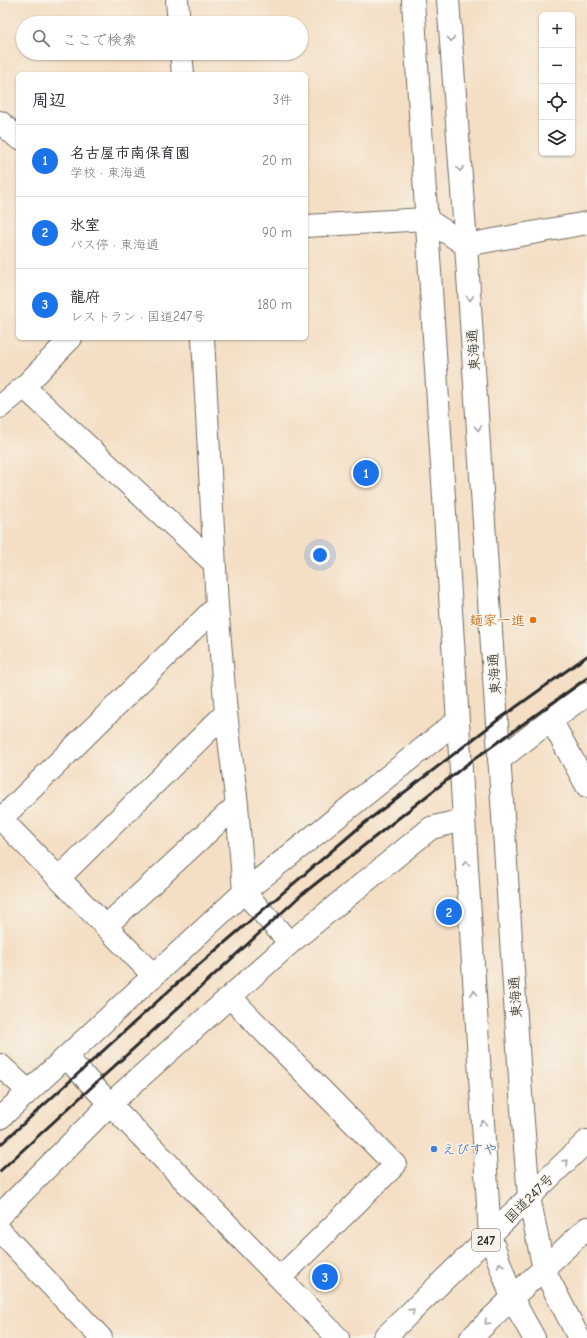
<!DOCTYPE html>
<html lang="ja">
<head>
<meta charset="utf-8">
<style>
  body { margin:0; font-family:"Comic Neue","Klee One",sans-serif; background:#f7f7f7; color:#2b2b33 }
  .controls { position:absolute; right:12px; top:12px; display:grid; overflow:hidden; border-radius:6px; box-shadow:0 1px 3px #0004 }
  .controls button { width:36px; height:36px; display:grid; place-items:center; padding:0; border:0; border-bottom:1px solid #e1e1e2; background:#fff; color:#2b2b33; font:20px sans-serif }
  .you { position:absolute; left:320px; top:555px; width:14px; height:14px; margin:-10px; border:3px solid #fff; border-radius:50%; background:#1a73e8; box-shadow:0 0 0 6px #1a73e833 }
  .badge { display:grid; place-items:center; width:26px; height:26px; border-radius:50%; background:#1a73e8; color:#fff; font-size:13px; font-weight:700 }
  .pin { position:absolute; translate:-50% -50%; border:2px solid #fff; box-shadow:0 1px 4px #0006 }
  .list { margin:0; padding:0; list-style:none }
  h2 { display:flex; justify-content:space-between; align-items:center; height:52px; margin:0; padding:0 16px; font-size:17px }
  h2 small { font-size:13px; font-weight:400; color:#7c7c81 }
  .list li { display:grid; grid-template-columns:26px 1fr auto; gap:12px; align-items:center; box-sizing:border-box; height:72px; padding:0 16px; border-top:1px solid #e1e1e2 }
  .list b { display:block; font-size:15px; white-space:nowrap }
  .list p { margin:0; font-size:13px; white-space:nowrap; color:#7c7c81 }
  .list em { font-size:13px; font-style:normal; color:#7c7c81 }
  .icon { flex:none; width:22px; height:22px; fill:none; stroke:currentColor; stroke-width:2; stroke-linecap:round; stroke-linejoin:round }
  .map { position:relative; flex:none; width:587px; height:1338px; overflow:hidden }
  .search { position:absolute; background:#fff; box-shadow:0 1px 3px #0004; left:16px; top:16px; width:292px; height:44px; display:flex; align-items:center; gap:10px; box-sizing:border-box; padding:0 14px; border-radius:22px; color:#7c7c81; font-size:15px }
  .panel { position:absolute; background:#fff; box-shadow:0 1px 3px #0004; left:16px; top:72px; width:292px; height:268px; border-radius:6px }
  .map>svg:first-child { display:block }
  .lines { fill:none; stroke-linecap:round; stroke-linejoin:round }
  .minor-casing { stroke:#716a61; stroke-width:24 }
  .tertiary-casing { stroke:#716a61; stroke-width:24 }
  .primary-casing { stroke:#716a61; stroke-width:24 }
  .trunk-casing { stroke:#716a61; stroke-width:24 }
  .minor { stroke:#fff; stroke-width:22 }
  .tertiary { stroke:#fff; stroke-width:22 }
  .primary { stroke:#fff; stroke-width:22 }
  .trunk { stroke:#fff; stroke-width:22 }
  .rail { stroke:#2b2b2b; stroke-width:3 }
  .oneway { stroke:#a0a0a0 }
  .food-dot { fill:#e8710a; stroke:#f7f3e8; stroke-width:1.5 }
  .shop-dot { fill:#3f7fe0; stroke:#f7f3e8; stroke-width:1.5 }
  .labels { text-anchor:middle; stroke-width:3; stroke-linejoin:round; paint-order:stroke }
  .shield { fill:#f7f3e8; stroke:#686764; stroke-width:1 }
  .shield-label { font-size:13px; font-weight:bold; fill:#2b2b2b }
  .street-label { font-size:14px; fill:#2b2b2b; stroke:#f7f3e8 }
  .food-label { font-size:14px; fill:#c56008; stroke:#f7f3e8; text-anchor:end }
  .shop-label { font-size:14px; fill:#366cbe; stroke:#f7f3e8; text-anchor:start }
</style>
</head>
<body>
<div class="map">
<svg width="587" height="1338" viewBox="0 0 587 1338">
  <rect width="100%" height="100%" fill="#f7f3e8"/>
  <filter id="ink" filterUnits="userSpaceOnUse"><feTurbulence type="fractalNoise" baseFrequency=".025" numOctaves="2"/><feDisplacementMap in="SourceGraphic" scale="8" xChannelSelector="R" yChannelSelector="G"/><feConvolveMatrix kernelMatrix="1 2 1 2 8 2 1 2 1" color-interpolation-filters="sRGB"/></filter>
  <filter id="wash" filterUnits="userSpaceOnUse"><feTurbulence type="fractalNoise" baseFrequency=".012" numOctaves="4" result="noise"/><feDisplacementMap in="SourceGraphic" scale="16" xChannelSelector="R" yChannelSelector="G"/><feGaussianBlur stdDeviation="0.9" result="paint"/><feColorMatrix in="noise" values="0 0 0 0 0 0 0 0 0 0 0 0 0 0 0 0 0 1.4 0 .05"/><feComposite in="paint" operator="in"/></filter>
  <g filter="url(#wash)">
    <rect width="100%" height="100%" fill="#f4dec4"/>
  </g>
  <g filter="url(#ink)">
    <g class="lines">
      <g class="minor-casing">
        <path id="minor" d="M177,0l2,23
          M181,53l2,21
          M0,122l18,16
          M306,226l120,-7 40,26 121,-22
          M203,338l14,268 9,107 11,92 7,87 46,51
          M24,387l190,176
          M0,407l24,-20 47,-49
          M551,720l36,66
          M499,760l52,-40 36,-26
          M0,818l154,158
          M1,819l216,-213
          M59,878l167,-165
          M106,926l131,-121
          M230,997l165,168 -115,113
          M66,1057l44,47 228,234
          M0,1118l244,-226 213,-171
          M0,1215l110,-111 180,-161 141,-115 32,-8
          M0,1231l101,107"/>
      </g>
      <g class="tertiary-casing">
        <path id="tertiary" d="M0,1065l28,26"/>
      </g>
      <g class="primary-casing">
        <path id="primary" d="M413,0l77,1236 22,62 22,40
          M448,0l18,245 56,864 7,88 15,73 35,68"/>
      </g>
      <g class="trunk-casing">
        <path id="trunk" d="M384,1338l203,-197
          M471,1338l41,-40 75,-70"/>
      </g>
      <use href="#minor" class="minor"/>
      <use href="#tertiary" class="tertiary"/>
      <use href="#primary" class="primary"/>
      <use href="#trunk" class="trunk"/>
      <path class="rail" d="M0,1145l173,-158 189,-162 136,-105 89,-64
        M0,1171l300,-275 166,-131 121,-87"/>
    </g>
    <defs><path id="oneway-chevron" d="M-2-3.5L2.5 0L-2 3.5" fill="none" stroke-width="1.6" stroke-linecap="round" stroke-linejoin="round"/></defs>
    <g class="oneway">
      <use href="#oneway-chevron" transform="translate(451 39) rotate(86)"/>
      <use href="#oneway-chevron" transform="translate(460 169) rotate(86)"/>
      <use href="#oneway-chevron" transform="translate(470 298) rotate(86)"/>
      <use href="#oneway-chevron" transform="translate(478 428) rotate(86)"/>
      <use href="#oneway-chevron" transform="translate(466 863) rotate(-94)"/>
      <use href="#oneway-chevron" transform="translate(474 993) rotate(-94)"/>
      <use href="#oneway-chevron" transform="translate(483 1123) rotate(-94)"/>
      <use href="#oneway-chevron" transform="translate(566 1162) rotate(-44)"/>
      <use href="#oneway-chevron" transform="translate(500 1265) rotate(-109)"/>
      <use href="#oneway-chevron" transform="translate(412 1311) rotate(-44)"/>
      <use href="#oneway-chevron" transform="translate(487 1322) rotate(136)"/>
    </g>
  </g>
  <circle class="food-dot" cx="533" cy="620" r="4"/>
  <circle class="shop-dot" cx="434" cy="1149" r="4"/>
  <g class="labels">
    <rect class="shield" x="472" y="1229" width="28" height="22" rx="3"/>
    <g class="shield-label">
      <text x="486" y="1245">247</text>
    </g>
    <g class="street-label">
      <text transform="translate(473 350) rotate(-94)" y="5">東海通</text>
      <text transform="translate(494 674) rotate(-94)" y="5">東海通</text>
      <text transform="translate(515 997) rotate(-94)" y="5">東海通</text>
      <text transform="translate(529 1198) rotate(-45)" y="5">国道247号</text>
    </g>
    <g class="food-label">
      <text x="525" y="625">麺家一進</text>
    </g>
    <g class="shop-label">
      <text x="442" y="1154">えびすや</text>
    </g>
  </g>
</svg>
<div class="controls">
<button>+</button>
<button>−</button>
<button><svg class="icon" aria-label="locate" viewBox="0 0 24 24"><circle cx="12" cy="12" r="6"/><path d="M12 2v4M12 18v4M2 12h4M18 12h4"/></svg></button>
<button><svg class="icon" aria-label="layers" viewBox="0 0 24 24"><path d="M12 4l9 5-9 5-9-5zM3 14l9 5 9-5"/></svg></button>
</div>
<div class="you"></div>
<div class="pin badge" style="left:366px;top:473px">1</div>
<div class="pin badge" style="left:449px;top:912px">2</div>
<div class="pin badge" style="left:325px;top:1277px">3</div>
<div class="search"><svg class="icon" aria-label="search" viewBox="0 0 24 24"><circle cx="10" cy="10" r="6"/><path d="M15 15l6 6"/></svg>ここで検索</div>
<section class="panel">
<h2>周辺<small>3件</small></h2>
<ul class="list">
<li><span class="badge">1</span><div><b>名古屋市南保育園</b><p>学校 · 東海通</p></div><em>20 m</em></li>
<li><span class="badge">2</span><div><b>氷室</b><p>バス停 · 東海通</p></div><em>90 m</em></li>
<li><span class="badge">3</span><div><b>龍府</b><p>レストラン · 国道247号</p></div><em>180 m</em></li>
</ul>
</section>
</div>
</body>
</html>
